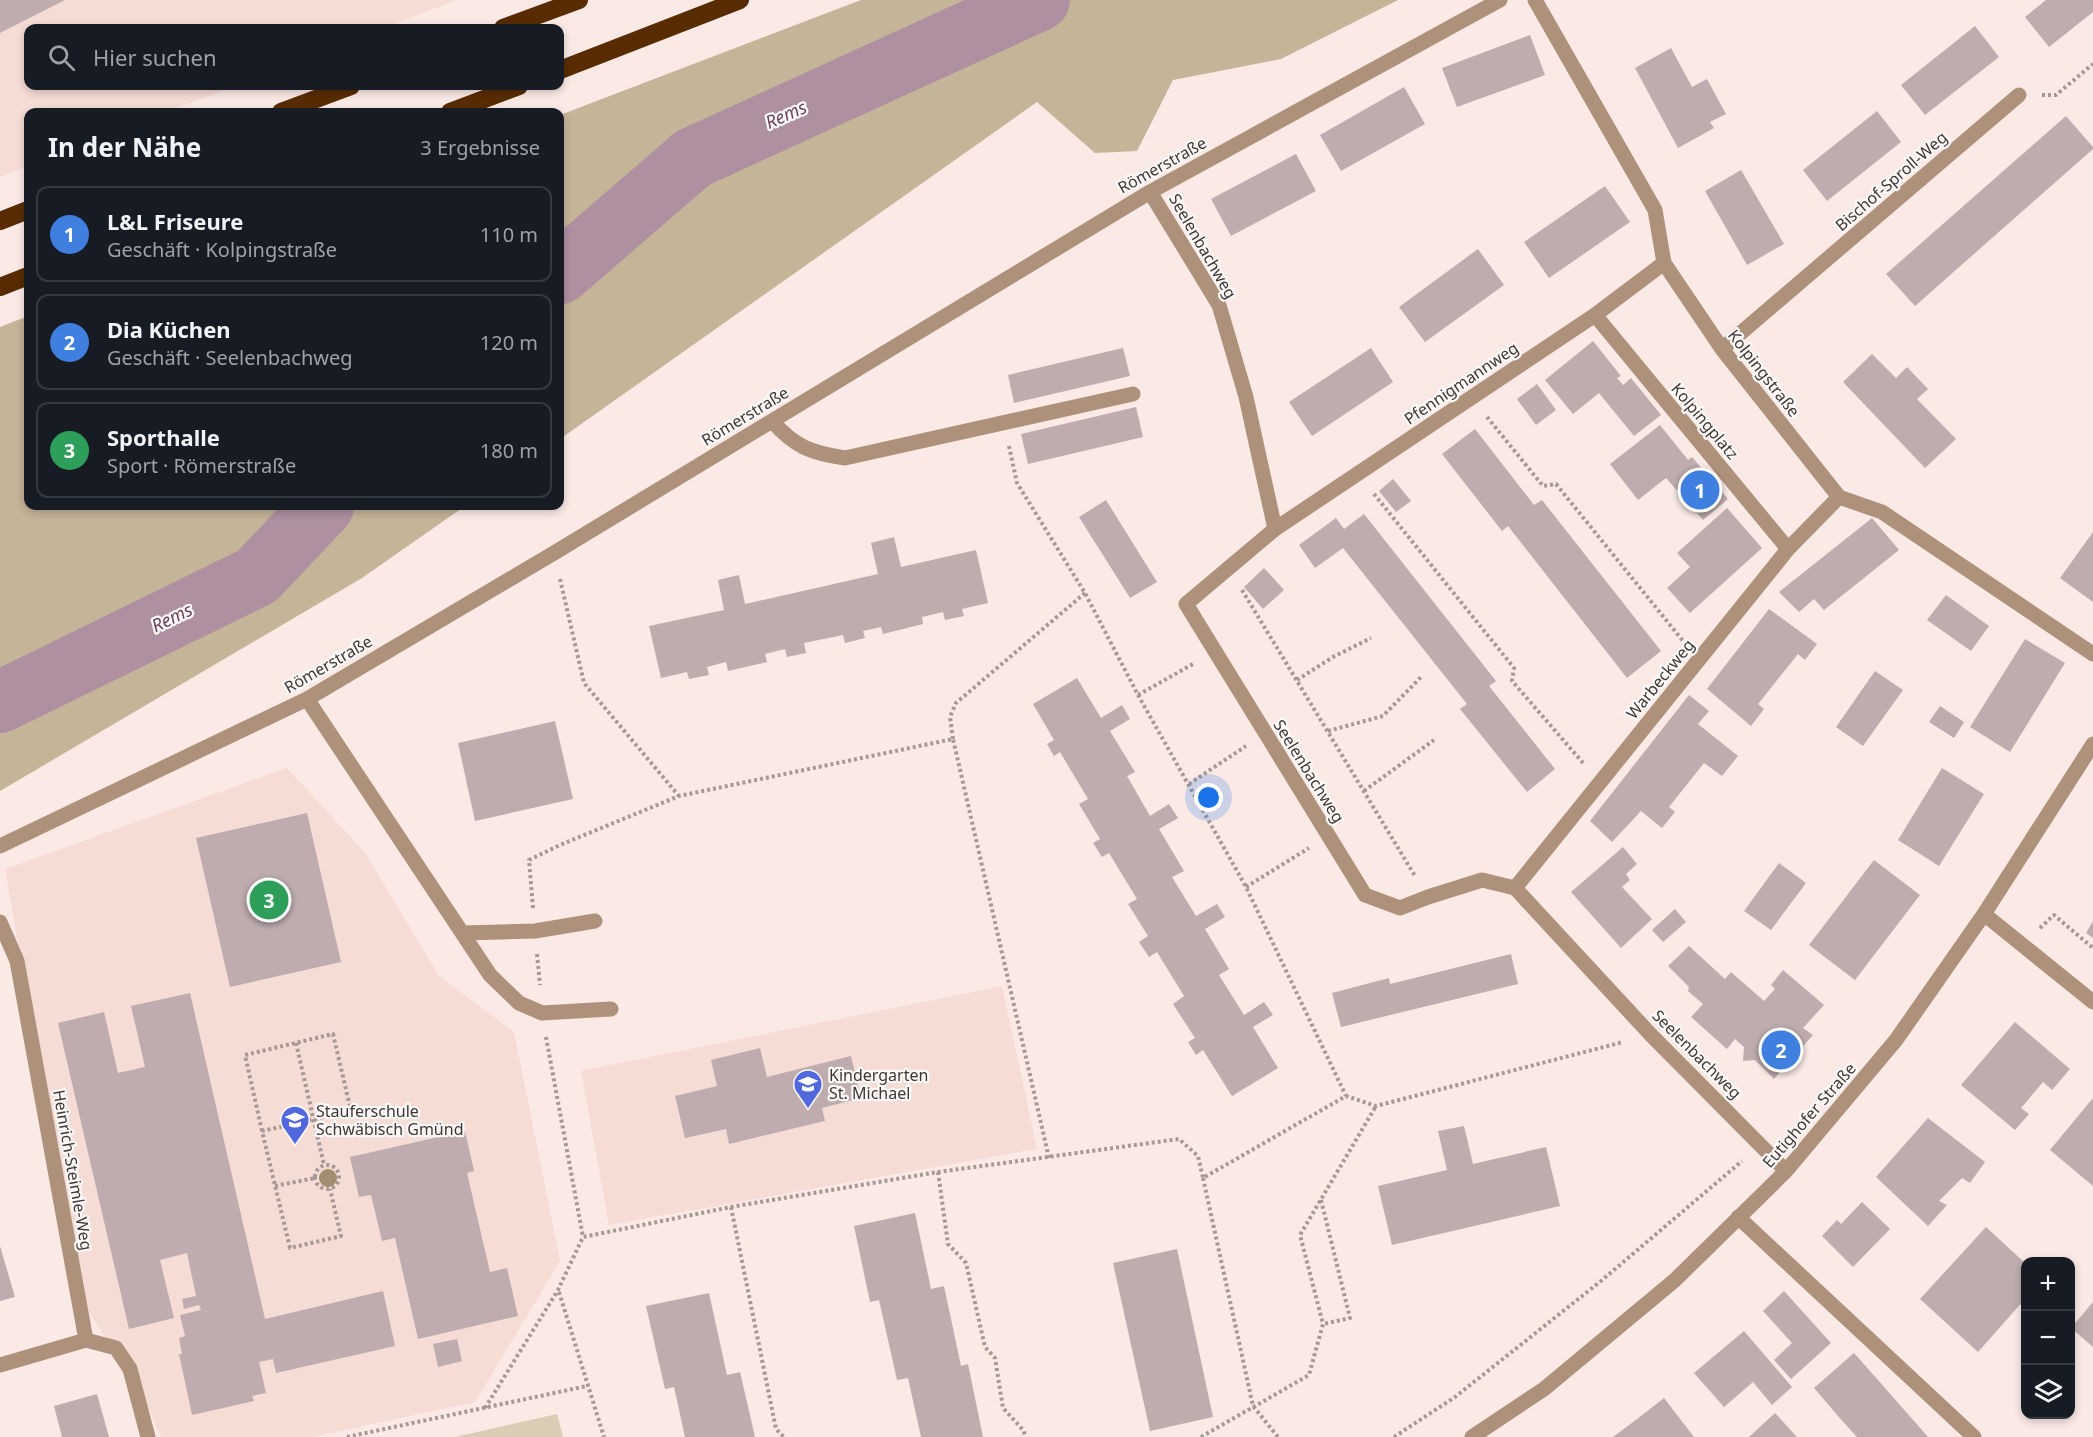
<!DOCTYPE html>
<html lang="de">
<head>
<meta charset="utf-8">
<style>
  body { margin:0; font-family:"Noto Sans",sans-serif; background:#20242c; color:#f1f3f6 }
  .controls { position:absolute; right:18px; bottom:18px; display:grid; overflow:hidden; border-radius:12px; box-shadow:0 3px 9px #0003 }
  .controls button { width:54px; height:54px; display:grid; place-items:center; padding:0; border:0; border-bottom:2px solid #363941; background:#171b24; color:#f1f3f6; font:30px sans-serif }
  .you { position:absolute; left:1209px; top:798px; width:21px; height:21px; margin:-15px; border:4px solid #fff; border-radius:50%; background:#1a73e8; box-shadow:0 0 0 9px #1a73e833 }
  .badge { display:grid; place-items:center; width:39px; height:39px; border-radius:50%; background:#5167dd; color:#fff; font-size:20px; font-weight:700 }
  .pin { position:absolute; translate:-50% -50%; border:3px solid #fff; box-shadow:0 2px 6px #0006 }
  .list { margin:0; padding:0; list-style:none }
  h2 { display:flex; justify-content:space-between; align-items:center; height:78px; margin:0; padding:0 24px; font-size:26px }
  h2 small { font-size:20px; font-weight:400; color:#9ea1a6 }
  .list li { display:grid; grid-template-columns:39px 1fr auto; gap:18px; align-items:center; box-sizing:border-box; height:96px; margin:0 12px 12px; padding:0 12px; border:2px solid #363941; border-radius:12px }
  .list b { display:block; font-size:22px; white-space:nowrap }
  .list p { margin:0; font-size:20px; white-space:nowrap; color:#9ea1a6 }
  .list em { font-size:20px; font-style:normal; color:#9ea1a6 }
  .icon { flex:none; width:33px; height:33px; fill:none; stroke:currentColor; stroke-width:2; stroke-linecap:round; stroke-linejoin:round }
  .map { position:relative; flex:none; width:2093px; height:1437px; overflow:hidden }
  .search { position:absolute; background:#171b24; box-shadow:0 3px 9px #0003; left:24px; top:24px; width:540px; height:66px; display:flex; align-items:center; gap:15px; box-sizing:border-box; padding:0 21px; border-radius:12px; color:#9ea1a6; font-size:22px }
  .panel { position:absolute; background:#171b24; box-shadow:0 3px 9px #0003; left:24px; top:108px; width:540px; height:402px; border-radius:12px }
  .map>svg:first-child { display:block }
  .built { fill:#f5dcd5 }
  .green { fill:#dacdb5 }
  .forest { fill:#c4b498 }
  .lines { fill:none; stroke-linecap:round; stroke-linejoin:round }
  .river { stroke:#af90a1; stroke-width:62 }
  .building { fill:#beacaf }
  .path { stroke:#a59895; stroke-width:4; stroke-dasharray:3 3; stroke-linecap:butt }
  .minor { stroke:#ae917b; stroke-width:15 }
  .highway { stroke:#582c00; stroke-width:18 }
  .tree { fill:#a28e70 }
  .labels { text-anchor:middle; stroke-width:4.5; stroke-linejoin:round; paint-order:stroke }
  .street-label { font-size:16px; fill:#3d3634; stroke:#fefaf9 }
  .poi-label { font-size:16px; fill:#3d3634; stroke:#fefaf9; text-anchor:start }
  .water-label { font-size:18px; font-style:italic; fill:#6c3f59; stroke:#fefaf9 }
</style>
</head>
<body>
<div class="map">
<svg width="2093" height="1437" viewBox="0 0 2093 1437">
  <rect width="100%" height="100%" fill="#fbe9e5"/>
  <path class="built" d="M0,0h457l-74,28h-355v58h208l-70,26h-138v54l-28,11z
    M287,768l79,86 73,122 75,56 46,229 -85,141 -163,35h-151l-18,-42 -62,-95 -76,-431z
    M1002,986l35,163 -428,76 -28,-154z"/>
  <path class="green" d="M557,1414l6,23h-108z"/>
  <path class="forest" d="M861,0h537l-117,59 -108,21 -36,71 -42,2 -58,-51 -477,337v-324z
    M28,316v190h437l-103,72 -362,213v-464z"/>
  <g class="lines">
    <path class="river" d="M560,273l133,-115 346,-158
      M0,702l257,-126 66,-70"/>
  </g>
  <path class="building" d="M0,0h65l-65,33z
    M2046,0h47v12l-44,35 -24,-30z
    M1975,26l24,31 -74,58 -24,-30z
    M1530,35l15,40 -88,32 -15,-39z
    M1671,48l21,39 15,-8 19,35 -16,8 4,6 -36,20 -43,-80z
    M1404,87l21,37 -84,47 -21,-36z
    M1877,111l24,31 -74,59 -24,-31z
    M2066,116l27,31v2l-178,157 -29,-32z
    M1296,154l20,37 -85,45 -20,-37z
    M1741,170l43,74 -37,21 -42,-74z
    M1605,186l25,36 -81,56 -25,-36z
    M1478,249l26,36 -79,57 -26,-35z
    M1593,341l28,35 -4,2 6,7 8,-7 30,37 -27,21 -35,-43 -26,21 -28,-34z
    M1123,348l7,28 -116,27 -6,-28z
    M1371,348l22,34 -81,54 -23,-34z
    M1872,354l24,24 11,-11 21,22 -11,10 39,40 -31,29 -82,-86z
    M1537,384l19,26 -20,15 -19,-26z
    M1136,407l7,30 -115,27 -7,-30z
    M1660,425l28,35 4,-3 36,42 -25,21 -37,-42 -28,22 -28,-36z
    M1475,429l59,76 8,-5 119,151 -34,27 -119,-152 -6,5 -60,-77z
    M1393,479l18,22 -15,11 -17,-21z
    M1106,500l51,82 -27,16 -51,-81z
    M1727,508l35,40 -72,65 -23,-25 23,-21 -13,-14z
    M1364,514l132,167 -7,5 66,83 -28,23 -67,-83 7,-5 -124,-156 -28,20 -16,-23 37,-27 8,11z
    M1872,518l27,32 -75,60 -10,-11 -15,13 -20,-20z
    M2093,532v70l-33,-24z
    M894,537l7,30 75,-17 12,53 -26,6 2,7 -19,4 -2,-8 -21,5 1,7 -40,10 -2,-7 -18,4 2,7 -20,5 -2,-8 -39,8 2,10 -19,4 -2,-8 -20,5 2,8 -39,9 -2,-9 -19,5 2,8 -20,4 -2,-7 -26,6 -12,-52 75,-16 -6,-30 21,-5 6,29 133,-30 -7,-31z
    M1264,568l20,22 -21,19 -19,-22z
    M1946,595l43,31 -18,25 -44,-31z
    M1769,609l48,35 -12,16 -7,-6 -40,50 6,5 -13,17 -44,-37z
    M2025,639l40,24 -55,89 -40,-25z
    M1875,671l28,19 -40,56 -27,-19z
    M1077,678l24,40 21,-13 8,14 -20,12 25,41 -8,4 23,40 19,-12 9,14 -19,11 25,42 -12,6 24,39 21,-12 8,13 -20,12 24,40 -10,6 25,40 20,-13 9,13 -20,12 25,41 -46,28 -29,-46 -7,5 -8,-13 7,-4 -22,-34 11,-8 -27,-44 -8,5 -10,-15 9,-6 -20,-32 9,-5 -28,-46 -7,4 -9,-14 7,-4 -21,-35 9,-5 -28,-47 -6,4 -7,-12 7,-4 -21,-36z
    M1689,695l20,16 -11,13 40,32 -16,20 -18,-13 -35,44 6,5 -13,16 -21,-17 -29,31 -22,-21z
    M1940,706l24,16 -10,16 -25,-16z
    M555,721l18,78 -98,22 -17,-78z
    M1942,768l42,26 -45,72 -41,-26z
    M307,813l34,149 -111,25 -34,-149z
    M1623,847l14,17 -11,10 4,6 -8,7 30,32 -31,29 -50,-56z
    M1874,860l46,35 -65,85 -46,-35z
    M1779,863l27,20 -35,47 -27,-19z
    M1675,909l11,13 -23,20 -11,-12z
    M2093,921v17l-7,-5z
    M1689,946l36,33 6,-7 33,29 11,-12 -4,-4 12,-15 41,35 -21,23 10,7 -39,44 -19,-19 -12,1 1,-14 -9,-8 -8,10 -36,-32 12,-13 -15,-13 1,-4 -21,-21z
    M1511,954l7,30 -177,43 -9,-34 57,-15 1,6z
    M190,993l75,326 118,-28 12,55 -119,27 -3,-14 -14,3 7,31 -14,3 2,5 -62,14 -13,-61h3l-3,-16 6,-2 -5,-21 21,-5 -2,-5 -15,4 -2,-10 14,-3 -9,-43 -27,7 14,58 -45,11 -71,-306 46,-11 14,61 27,-6 -14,-61z
    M2015,1022l55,47 -18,21 -9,-8 -22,26 8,6 -14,16 -54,-45z
    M760,1048l7,29 84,-21 10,42 -39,10 3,13 -96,23 -3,-15 -41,9 -10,-42 42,-10 -6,-26z
    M2093,1098v88l-43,-36z
    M1928,1118l57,44 -15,21 -8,-5 -23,23 8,4 -19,21 -52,-49z
    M1464,1126l9,38 73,-17 14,59 -168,39 -14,-59 69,-16 -9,-39z
    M465,1131l9,40 -7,2 23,99 17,-4 11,48 -100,23 -23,-101 -13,3 -11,-46 -12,2 -9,-40z
    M1862,1202l28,27 -37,38 -31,-31 15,-16 4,4z
    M915,1213l16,76 13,-3 17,80 7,-2 15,73h-62l-13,-59 -11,2 -18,-80 -9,2 -16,-76z
    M1986,1227l39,36v36l-47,53 -58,-53z
    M0,1246l15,51 -15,4z
    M1177,1249l36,168 -63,14 -37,-168z
    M1784,1291l47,52 -40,36 -17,-19 18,-17 -29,-32z
    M709,1293l18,82 13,-3 15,65h-70l-11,-50 -9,2 -19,-83z
    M2093,1302v45l-22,-19z
    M1744,1331l48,56 -20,18 -19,-23 -29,25 -30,-34z
    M457,1339l5,22 -24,6 -5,-23z
    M1854,1353l24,27 50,57h-71l-19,-21 -24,-28z
    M97,1394l12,43h-47l-8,-31z
    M1664,1398l30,39h-81l24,-18z
    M1775,1413l22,24h-48z"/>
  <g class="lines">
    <path class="path" d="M2042,95h14l37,-31
      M1487,417l56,69 13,-2 127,157
      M1009,446l8,37 68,110 53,102 108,192 100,209
      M1374,494l140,174 -2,13 72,83
      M560,579l24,104 95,113
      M1242,590l173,286
      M1297,680l36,-23 38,-19
      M1138,695l55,-31
      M1328,731l55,-15 38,-39
      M953,739l-3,-22 6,-14 129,-110
      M1189,784l57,-38
      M1364,791l70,-51
      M1246,887l63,-39
      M533,908l-4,-48 31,-15 119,-49 274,-57 96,419
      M2040,928l14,-13 39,33
      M537,954l3,31
      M546,1037l37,200
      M296,1043l28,122
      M262,1131l-17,-76 88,-21 18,77 -89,20 28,117 51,-12 -11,-47
      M315 1177a12 12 0 1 1 24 0a12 12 0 1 1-24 0Z
      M938,1172l10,72 18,19 19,84 10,11 8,50 21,23 1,6
      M1203,1178l50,228 25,31
      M275,1186l40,-8
      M1321,1200l29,118 -27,6
      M731,1207l45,222 8,8
      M559,1292l45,145
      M485,1408l73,-118 25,-53 148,-30 207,-35 241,-33 19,17 5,22 143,-82 30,10 247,-64
      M347,1437l240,-51
      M1201,1437l108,-62 14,-51 -23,-89 76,-129
      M1394,1437l61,-40 146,-116 141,-120"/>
    <path class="minor" d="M1535,0l120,210 9,53 58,86 117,148 43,15 211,142
      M1150,192l69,113 27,92 29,132 -89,75 179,291 35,13 28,-11 54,-17 33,8 136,147 135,136
      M1595,315l193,234
      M1722,349l297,-254
      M772,421c23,26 39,32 73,37l288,-64
      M1275,529l320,-214 69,-52
      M307,699l183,276 29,28 23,10 69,-4
      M0,846l307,-147 247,-146 596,-361 350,-192
      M1515,888l273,-339 51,-52
      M1984,914l109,88
      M0,922l17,39 69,379 -86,25
      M462,933l73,-2 60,-10
      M1738,1217l236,220
      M86,1340l30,8 14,21 18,68
      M1472,1437l72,-48 131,-109 111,-109 110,-131 88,-126 109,-170"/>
    <path class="highway" d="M503,28l76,-28
      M560,70l180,-70
      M281,112l70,-26
      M450,112l69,-26
      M0,221l28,-11
      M0,287l28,-11"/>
  </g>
  <circle class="tree" cx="328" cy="1178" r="9"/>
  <defs>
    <g id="school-pin" transform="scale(1.5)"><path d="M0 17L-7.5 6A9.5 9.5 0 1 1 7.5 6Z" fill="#5167dd" stroke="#fefaf9"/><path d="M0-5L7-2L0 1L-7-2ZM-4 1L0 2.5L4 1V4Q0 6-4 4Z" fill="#fff"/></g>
  </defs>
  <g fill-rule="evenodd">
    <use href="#school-pin" x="808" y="1084"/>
    <use href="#school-pin" x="295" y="1120"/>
  </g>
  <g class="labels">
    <g class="street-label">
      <text transform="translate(1162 165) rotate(-29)" y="6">Römerstraße</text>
      <text transform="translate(1891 181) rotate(-41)" y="6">Bischof-Sproll-Weg</text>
      <text transform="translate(1203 246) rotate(60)" y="6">Seelenbachweg</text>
      <text transform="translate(1764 373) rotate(52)" y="6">Kolpingstraße</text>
      <text transform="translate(1461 383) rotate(-34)" y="6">Pfennigmannweg</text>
      <text transform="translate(745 416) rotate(-31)" y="6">Römerstraße</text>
      <text transform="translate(1705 421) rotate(50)" y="6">Kolpingplatz</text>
      <text transform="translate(328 664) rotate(-30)" y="6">Römerstraße</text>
      <text transform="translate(1660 679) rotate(-51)" y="6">Warbeckweg</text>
      <text transform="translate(1309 771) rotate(58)" y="6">Seelenbachweg</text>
      <text transform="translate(1697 1054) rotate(45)" y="6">Seelenbachweg</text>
      <text transform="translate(1809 1115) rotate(-49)" y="6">Eutighofer Straße</text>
      <text transform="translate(73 1170) rotate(80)" y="6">Heinrich-Steimle-Weg</text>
    </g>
    <g class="poi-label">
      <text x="829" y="1081">Kindergarten<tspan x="829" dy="18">St. Michael</tspan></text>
      <text x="316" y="1117">Stauferschule<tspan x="316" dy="18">Schwäbisch Gmünd</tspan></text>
    </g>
    <g class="water-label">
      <text transform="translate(786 115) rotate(-24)" y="6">Rems</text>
      <text transform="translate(172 618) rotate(-26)" y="6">Rems</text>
    </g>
  </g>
</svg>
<div class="controls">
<button>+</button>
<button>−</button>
<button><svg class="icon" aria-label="layers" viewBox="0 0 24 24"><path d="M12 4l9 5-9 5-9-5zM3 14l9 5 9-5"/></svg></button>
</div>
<div class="you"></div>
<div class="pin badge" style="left:1700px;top:490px;background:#3f7fe0">1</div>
<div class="pin badge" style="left:1781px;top:1050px;background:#3f7fe0">2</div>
<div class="pin badge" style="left:269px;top:900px;background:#2e9e5b">3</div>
<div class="search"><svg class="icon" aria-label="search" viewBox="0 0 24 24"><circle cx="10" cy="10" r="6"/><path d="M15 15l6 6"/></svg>Hier suchen</div>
<section class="panel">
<h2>In der Nähe<small>3 Ergebnisse</small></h2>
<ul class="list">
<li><span class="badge" style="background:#3f7fe0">1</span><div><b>L&amp;L Friseure</b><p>Geschäft · Kolpingstraße</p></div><em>110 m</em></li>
<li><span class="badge" style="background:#3f7fe0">2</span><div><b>Dia Küchen</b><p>Geschäft · Seelenbachweg</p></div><em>120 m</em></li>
<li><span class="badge" style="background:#2e9e5b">3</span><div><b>Sporthalle</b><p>Sport · Römerstraße</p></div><em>180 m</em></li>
</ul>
</section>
</div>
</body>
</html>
